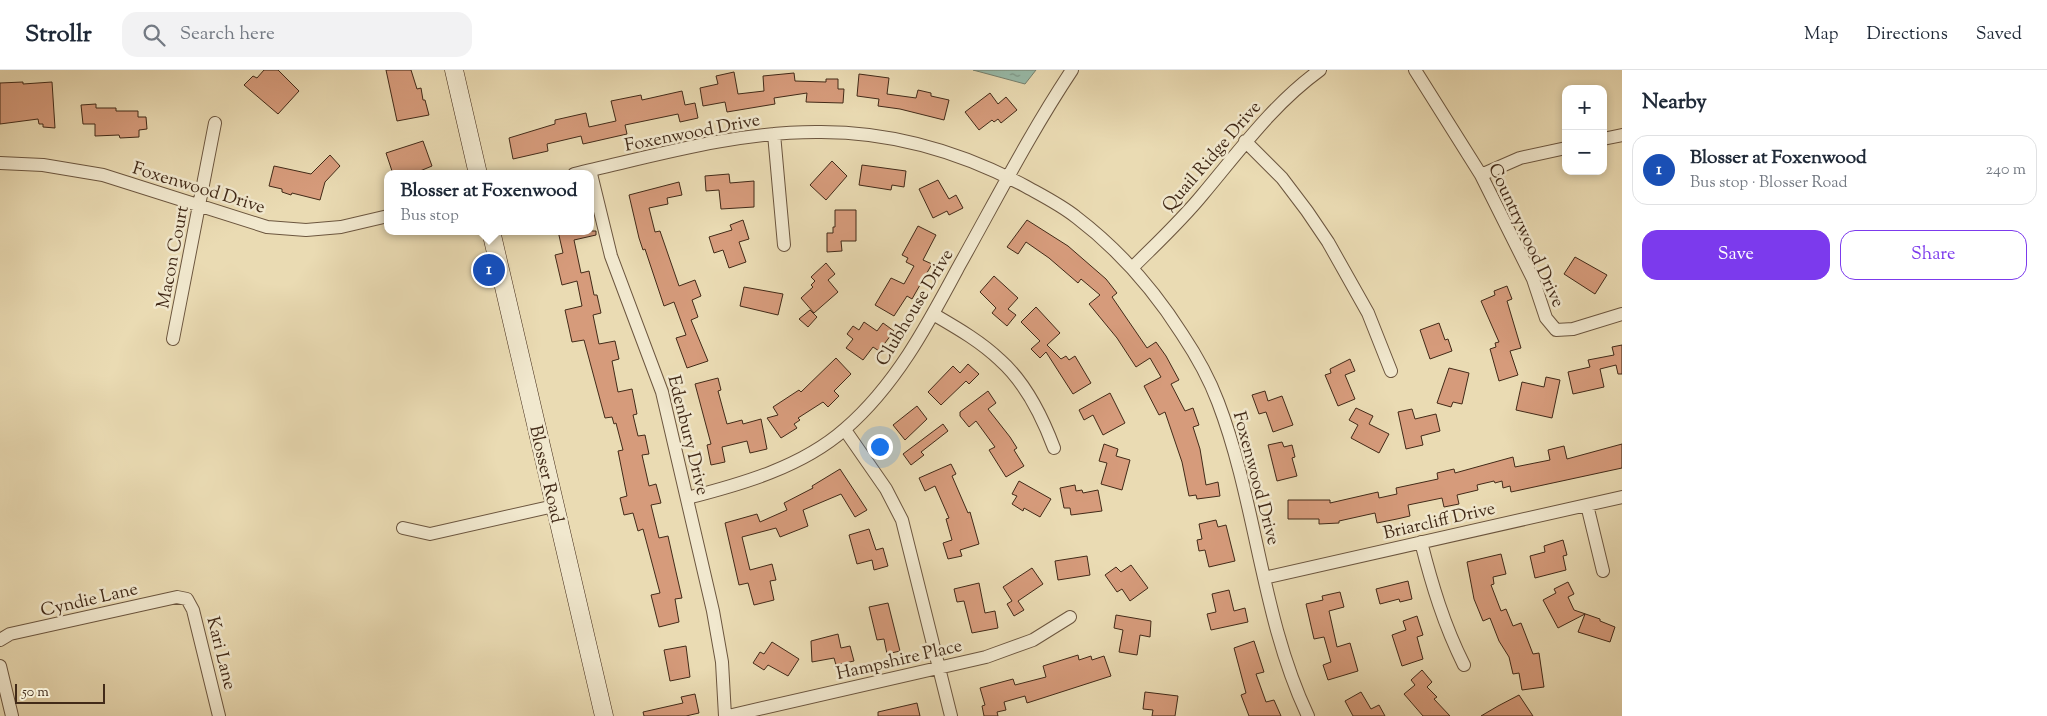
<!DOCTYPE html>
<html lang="en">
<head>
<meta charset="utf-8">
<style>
  body { margin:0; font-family:"Sorts Mill Goudy",serif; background:#f2f2f3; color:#1f2937 }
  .controls { position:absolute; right:15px; top:15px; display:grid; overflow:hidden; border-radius:10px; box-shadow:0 2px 8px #0003 }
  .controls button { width:45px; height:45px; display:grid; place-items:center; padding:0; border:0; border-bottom:1px solid #e0e1e3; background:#fff; color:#1f2937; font:25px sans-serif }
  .scale { position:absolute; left:15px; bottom:12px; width:90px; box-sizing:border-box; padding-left:5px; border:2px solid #422a18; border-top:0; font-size:14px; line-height:18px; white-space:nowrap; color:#422a18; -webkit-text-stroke:4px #f1e8ce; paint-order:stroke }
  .you { position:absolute; left:879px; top:376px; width:18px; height:18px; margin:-12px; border:4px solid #fff; border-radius:50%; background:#1a73e8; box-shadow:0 0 0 8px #1a73e833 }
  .badge { display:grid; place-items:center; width:32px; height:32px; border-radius:50%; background:#7c3aed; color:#fff; font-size:16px; font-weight:700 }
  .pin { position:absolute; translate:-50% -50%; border:2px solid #fff; box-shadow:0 1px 5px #0006 }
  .popup { position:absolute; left:384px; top:100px; width:210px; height:65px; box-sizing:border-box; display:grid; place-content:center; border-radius:10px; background:#fff; filter:drop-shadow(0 1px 4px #0005); font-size:16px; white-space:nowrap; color:#747a83 }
  .popup b { font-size:19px; color:#1f2937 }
  .popup::after { content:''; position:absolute; left:50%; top:100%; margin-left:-10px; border:10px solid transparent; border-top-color:#fff }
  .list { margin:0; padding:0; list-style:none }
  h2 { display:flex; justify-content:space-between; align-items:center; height:65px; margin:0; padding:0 20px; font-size:21px }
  h2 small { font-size:16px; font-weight:400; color:#747a83 }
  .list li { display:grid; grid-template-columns:32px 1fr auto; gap:15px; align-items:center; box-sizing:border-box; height:70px; margin:0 10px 10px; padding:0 10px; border:1px solid #e0e1e3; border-radius:15px }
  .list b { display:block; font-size:19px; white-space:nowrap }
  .list p { margin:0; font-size:16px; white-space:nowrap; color:#747a83 }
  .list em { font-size:16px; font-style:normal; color:#747a83 }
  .actions { display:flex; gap:10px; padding:15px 20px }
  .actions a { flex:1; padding:11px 0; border:1px solid #7c3aed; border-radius:15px; text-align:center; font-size:18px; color:#7c3aed }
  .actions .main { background:#7c3aed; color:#fff }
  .icon { flex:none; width:28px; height:28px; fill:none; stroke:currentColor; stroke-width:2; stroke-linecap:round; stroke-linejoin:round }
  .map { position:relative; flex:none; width:1622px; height:646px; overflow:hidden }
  header { display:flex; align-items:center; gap:30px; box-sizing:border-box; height:70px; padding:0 25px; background:#fff; border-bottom:1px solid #e0e1e3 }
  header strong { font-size:24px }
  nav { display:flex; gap:28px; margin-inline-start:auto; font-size:18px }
  .search { width:350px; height:45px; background:#f2f2f3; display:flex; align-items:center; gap:12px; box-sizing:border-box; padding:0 18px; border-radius:15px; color:#747a83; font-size:19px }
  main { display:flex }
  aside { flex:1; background:#fff }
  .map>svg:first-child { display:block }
  .water { fill:url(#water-ripples); stroke:#76816f }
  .building { fill:#d69b7b; stroke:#422a18 }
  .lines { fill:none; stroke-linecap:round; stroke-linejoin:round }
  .street-casing { stroke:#6c563f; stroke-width:14 }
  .secondary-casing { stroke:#422a18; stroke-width:19 }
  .street { stroke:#f1e8ce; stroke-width:12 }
  .secondary { stroke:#f1e8ce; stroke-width:18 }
  .labels { text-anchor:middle; stroke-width:5; stroke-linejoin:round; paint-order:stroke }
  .street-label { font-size:18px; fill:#422a18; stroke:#f1e8ce }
</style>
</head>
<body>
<header>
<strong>Strollr</strong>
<div class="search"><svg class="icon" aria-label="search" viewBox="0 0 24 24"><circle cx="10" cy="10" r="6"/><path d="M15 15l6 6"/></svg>Search here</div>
<nav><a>Map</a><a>Directions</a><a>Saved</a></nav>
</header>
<main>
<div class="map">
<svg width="1622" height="646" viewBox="0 0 1622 646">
  <defs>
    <pattern id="water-ripples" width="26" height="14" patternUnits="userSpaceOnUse" patternTransform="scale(1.25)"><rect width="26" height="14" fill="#98bba9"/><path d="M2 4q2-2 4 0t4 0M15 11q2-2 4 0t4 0" fill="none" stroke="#7e9889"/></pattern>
  </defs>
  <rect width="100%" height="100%" fill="#eadbb3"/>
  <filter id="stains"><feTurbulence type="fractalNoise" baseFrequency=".004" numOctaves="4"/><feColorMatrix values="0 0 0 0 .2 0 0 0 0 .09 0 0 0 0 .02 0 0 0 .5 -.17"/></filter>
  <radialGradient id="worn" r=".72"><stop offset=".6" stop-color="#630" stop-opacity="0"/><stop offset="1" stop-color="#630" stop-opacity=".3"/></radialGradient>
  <path class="water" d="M973,0h63l-11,14z"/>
  <path class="building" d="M264,0h14l21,21 -21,23 -34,-29 9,-9 4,2z
    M386,0h25l6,19 4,-1 2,12h2l4,15 -32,6z
    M734,2l4,22 26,-3 -1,-15 31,-3 1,8 31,1v-3h12v10h6l-1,14 -37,-1 1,-9 -33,5 1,6 -48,8 -2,-10 -22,4 -3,-18 18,-4 -2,-8z
    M859,4l30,4 -2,16 29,4 2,-8 13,3v3l18,4 -5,20 -44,-11 -22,-3 1,-7 -22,-3z
    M23,12v2l29,-2 3,46 -12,-1v-3h-4l-1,-5 -38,5v-41z
    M682,21l3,14 10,-2 3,15 -18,4 -2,-8 -53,11 2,9 -44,10 -2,-8 -34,8 1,7 -35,8 -4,-21 46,-14v-4l31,-7 3,14 27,-6 -5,-20 30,-6 1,5z
    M990,23l8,11 8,-7 11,13 -16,13 -3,-4 -4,3 -2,-2 -13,10 -14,-18z
    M96,34v4h20v3h22v6h8l1,12 -8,1v7l-19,1 -1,-3 -24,1v-12h-12l-2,-19z
    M423,71l9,25 -12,5 1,3h-28l-7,-21z
    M330,85l10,11 -15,16 -5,18 -28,-7 -1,2 -9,-3v-3l-13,-3 5,-20 37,8z
    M832,91l15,15 -21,24 -16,-15z
    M862,95l44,6 -2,16 -12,-2 -1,5 -32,-5z
    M729,104l1,9 24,-2v26l-33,2 -2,-19 -13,1 -1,-15z
    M938,110l11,19 7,-4 7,13 -14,7 -2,-4 -14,7 -14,-29z
    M679,112l3,13 -15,3 1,6 -19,4 6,24 5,-1 19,55 16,-6 6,16 -9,4 6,17 -7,3 17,41 -21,7 -11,-30 10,-3 -12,-33 -10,4 -19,-57 -2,1 -4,-12 -10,-43z
    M835,140h21v31h-15l1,10 -15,1v-19h6v-6h2z
    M743,150l6,19 -10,3 7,20 -17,6 -6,-18 -9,3 -5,-16 23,-7 -2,-5z
    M1027,150l41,26 38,33 11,14 -5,4 35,51 9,-6 10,14 13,24 -8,4 14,27 8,-3 6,17 -6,2 7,22 6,36 12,-3 2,14 -23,3 -1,-4 -7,1 -7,-34 -17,-50 -6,3 -15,-29 17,-9 -11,-19 -14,9 -19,-29 -28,-34 11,-9 -19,-16 -3,4 -29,-25 -23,-16 -8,12 -11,-7z
    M918,156l18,9 -13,25 9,4 -20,35 -5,-3 -13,20 -19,-11 16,-27 13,6 10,-18 -8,-4 2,-4 -6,-3z
    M558,161h38v4l-22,5 7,33 8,-2 5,24h3l4,18 -8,2 6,29 16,-3 4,18 -7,2 6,31 14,-3 5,25 -4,1 5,21 7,-1 4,19 -7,1 7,31 7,-2 5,19 -10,2 8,33 9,-2 8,36 6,26 -7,1 4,23 -20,5 -8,-32 9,-2 -17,-64 -5,2 -5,-18 -9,2 -4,-17 7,-2 -9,-45 5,-1 -7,-27 -2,1 -2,-7 -7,1 -21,-78 -12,2 -7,-32 17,-4 -5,-25 -15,4 -7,-30 8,-2z
    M1575,187l32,18 -12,19 -31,-20z
    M826,193l9,11 -7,6 10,12 -24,21 -13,-15 12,-11 -2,-2 4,-4 -4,-4z
    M994,206l24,22 -10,11 8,6 -9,11 -15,-13 4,-5 -16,-16z
    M1507,216l5,13 -5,2 14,47 -11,3 8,24 -19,6 -9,-32 6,-2 -1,-4 4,-1 -18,-41 14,-6 -1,-4z
    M744,217l39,7 -5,21 -38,-9z
    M1036,237l24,26 -13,12 14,14 5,-3 3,4 6,-4 16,27 -18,11 -27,-42 -6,6 -9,-9 9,-8 -19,-19z
    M810,240l7,7 -9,10 -9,-8z
    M864,252l13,9 6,-8 11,8 -15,20 -6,-4 -10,13 -17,-12 7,-9 -6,-5 6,-8 6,4z
    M1439,253l6,17 3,-1 4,12 -22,8 -10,-29z
    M1622,275v29h-4l-2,-9 -16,4 4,18 -31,7 -5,-22 22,-5 -2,-7 26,-5 -2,-8z
    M836,288l15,16 -17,17 5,5 -11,11 -5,-5 -25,16 2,2 -6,4 3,4 -16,10 -14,-20 11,-3 -5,-8 26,-17 2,2z
    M1350,289l5,12 -10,4 10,24 -17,7 -13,-31 6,-2 -1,-4z
    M968,294l11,10 -10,10 -3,-3 -25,24 -13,-13 25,-26 7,7z
    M1449,298l20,5 -7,31 -9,-2 -2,5 -14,-4z
    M1546,307l14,3 -8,38 -36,-8 6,-28 22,5z
    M718,308l3,12 -3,1 9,33 15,-4 1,4 18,-5 6,30 -17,4 -3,-12 -25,6 3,15 -14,3 -4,-20 4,-1 -16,-60z
    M988,321l8,12 -8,6 22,28 7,11 -3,2 10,16 -18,11 -17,-27 6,-3 -19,-26 -7,6 -9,-11v-4z
    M1265,321l3,10 14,-5 11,29 -20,7 -7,-20 -7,2 -7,-19z
    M1110,323l15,30 -22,12 -10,-20 -9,5 -5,-10z
    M917,336l10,13 -22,21 -12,-15z
    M1356,338l17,8 -4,8 20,10 -10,19 -28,-15 7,-13 -9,-5z
    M1412,339l3,10 21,-5 4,17 -19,5 2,9 -17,4 -8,-37z
    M943,354l5,7 -27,21 3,3 -13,10 -8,-11z
    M1282,372l2,5 8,-2 3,12 -3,1 5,18 -20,5 -9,-36z
    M1104,374l14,5 -2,7 14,4 -8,30 -21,-6 6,-21 -8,-2z
    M1622,374v24l-111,24 -1,-6 -7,2 -1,-7 -7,2 -1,-2 -17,4 1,5 -21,5 2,9 -15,3 -2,-9 -34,7 2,11 -13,3 -20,4 -2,-10 -36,8v2l-20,1v-5h-31v-19h42v3l48,-11 1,6 18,-4 -1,-6 42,-9 -1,-6 17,-4 1,4 58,-16 2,10 35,-7 -2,-10 16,-4 3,13z
    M951,394l5,10 -4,2 16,37 2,-1 9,32 -19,6 2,6 -14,3 -5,-16 9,-3 -6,-21 3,-1 -14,-32 -10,5 -6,-13z
    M840,399l27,41 -12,7 -14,-23 -38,16 5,16 -28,11 -4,-9 -34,9 8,33 22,-6 4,16 -6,1 4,19 -20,5 -6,-22 -9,2 -14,-62 32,-9 3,8 27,-12 -3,-7 29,-15 -1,-2z
    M1019,411l32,18 -11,18 -16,-9 -1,3 -11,-7 5,-8 -5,-2z
    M1075,415l1,6 6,-1 1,3 15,-3 4,21 -31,4 -1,-7h-6l-4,-20z
    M1216,450l2,7 8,-2 9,36 -26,6 -4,-17 -6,1 -2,-11 5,-1 -3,-15z
    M869,459l7,21 7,-2 5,18 -14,4 -2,-10 -15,4 -8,-29z
    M1563,470l4,15 -4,1 3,14 -31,8 -5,-22 15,-4 -1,-6z
    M1501,484l5,20 -13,3 1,7 -3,1 10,26 5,-2 7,17 8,-3 12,31 6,-1 5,34 -22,3 -3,-17 -6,1 -4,-17 -10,-16 -9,-23 -7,3 -9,-22 -7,-37z
    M1087,486l3,19 -32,5 -3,-19z
    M1131,495l17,23 -18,13 -8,-12 -5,3 -12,-17 11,-8 5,5z
    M1032,498l11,16 -25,17 6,9 -10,6 -7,-12 5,-3 -9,-14z
    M1408,511l4,18 -12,3 -1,-3 -19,5 -4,-15z
    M1568,512l6,12 -6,3 6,13 26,9v2l15,6 -5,15 -32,-10 7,-18 -27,14 -15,-28 13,-7 -2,-4z
    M979,513l6,30 10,-2 3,17 -26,5 -8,-32 -7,1 -3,-13z
    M1229,520l5,21 11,-3 3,14 -37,8 -4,-16 9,-2 -4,-18z
    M1340,522l4,15 -15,4 8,36 13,-4 8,28 -30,9 -5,-15 8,-3 -7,-25 -10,2 -8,-35 17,-4 -1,-4z
    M888,533l12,48 -13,3 -3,-15 -7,1 -8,-33z
    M1116,545l35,6 -1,16 -10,-2 -3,20 -18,-3 4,-22 -9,-2z
    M1417,546l6,19 -6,2 6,22 -21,7 -10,-31 14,-5 -3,-9z
    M838,564l3,14 9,-2 4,15 -18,4 -2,-7 -22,4 -1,-21z
    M1254,571l10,31 -8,2 10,28 8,-2 7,16h-32l-8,-21 5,-2 -12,-45z
    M772,572l27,17 -11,17 -20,-11 -4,5 -11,-7 7,-11 4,2z
    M686,576l4,31 -20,4 -6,-31z
    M1078,585l1,5 12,-4 1,4 12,-4 7,20 -84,27 -2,-7 -21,6 2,8 -9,2 1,4h-14l-2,-10 3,-1 -5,-17 33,-9 2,6 31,-8 -3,-11z
    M1422,600l10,12 -5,5 10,10 -3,2 16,17h-27l-19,-22 11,-9 -4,-5z
    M1145,622l33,4 -3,20h-23l1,-6 -10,-1z
    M1361,622l10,17 8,-4 6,11h-32l-8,-15z
    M695,624l4,19 -13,3h-42l-1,-4 40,-9 -2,-6z
    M1519,625l14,21h-52l17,-10z
    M917,633l3,13h-42v-4z"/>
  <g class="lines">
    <g class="street-casing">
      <path id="street" d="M1415,0l66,105 52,104 13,39 10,12 17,-1 49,-15
        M774,64l10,111
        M1603,69l19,-4
        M1245,71l37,37 25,33 21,31 40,71 23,58
        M0,93l43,2 60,10 164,52 39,3 35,-3 47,-11
        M590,100l21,86 51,136 51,219 9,51 3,54
        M574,104c80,-18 160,-42 242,-42 74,-1 145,20 209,54 18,10 36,19 51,31 42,32 78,73 106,117 14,21 27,44 36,68 39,102 43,215 90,314
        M1481,105l39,-17 46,-10
        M1132,198c24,-24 49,-47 71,-74 37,-44 70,-90 117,-124
        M933,244c24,14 47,27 67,46 26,23 42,56 54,88
        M173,269l42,-216
        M845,360l41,59 16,31 49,196
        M687,428c55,-14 115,-31 158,-69 51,-44 83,-105 114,-163 37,-66 71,-133 113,-196
        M1587,435l16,66
        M403,458l27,6 124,-28
        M1421,472c11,43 23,83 43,123
        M1264,508l358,-81
        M0,570l10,-6 167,-37 10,2 6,11 26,106
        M0,596l12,50
        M728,646l258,-59 47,-17 37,-23"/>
    </g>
    <g class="secondary-casing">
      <path id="secondary" d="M454,0l24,104
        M491,161l113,485"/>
    </g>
    <use href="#street" class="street"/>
    <use href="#secondary" class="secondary"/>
  </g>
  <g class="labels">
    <g class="street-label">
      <text transform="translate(692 62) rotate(-11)" y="6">Foxenwood Drive</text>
      <text transform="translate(1211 86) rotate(-49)" y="6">Quail Ridge Drive</text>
      <text transform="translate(199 117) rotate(17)" y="6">Foxenwood Drive</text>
      <text transform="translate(1527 165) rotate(65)" y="6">Countrywood Drive</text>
      <text transform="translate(172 187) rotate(-79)" y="6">Macon Court</text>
      <text transform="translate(914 237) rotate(-59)" y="6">Clubhouse Drive</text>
      <text transform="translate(689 365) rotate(76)" y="6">Edenbury Drive</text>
      <text transform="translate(547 404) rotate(77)" y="6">Blosser Road</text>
      <text transform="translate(1257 408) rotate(75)" y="6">Foxenwood Drive</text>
      <text transform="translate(1439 450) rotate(-13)" y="6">Briarcliff Drive</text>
      <text transform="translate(89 529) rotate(-13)" y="6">Cyndie Lane</text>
      <text transform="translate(222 583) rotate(76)" y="6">Kari Lane</text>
      <text transform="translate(899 589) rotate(-13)" y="6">Hampshire Place</text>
    </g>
  </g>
  <rect width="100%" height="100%" filter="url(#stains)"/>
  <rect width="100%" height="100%" fill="url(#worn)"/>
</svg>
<div class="controls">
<button>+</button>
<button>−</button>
</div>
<div class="scale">50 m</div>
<div class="you"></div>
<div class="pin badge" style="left:489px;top:200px;background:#1a4fb4">1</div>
<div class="popup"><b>Blosser at Foxenwood</b>Bus stop</div>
</div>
<aside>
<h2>Nearby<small></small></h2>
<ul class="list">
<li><span class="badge" style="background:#1a4fb4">1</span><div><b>Blosser at Foxenwood</b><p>Bus stop · Blosser Road</p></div><em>240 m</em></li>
</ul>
<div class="actions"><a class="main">Save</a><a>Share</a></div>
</aside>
</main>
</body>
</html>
